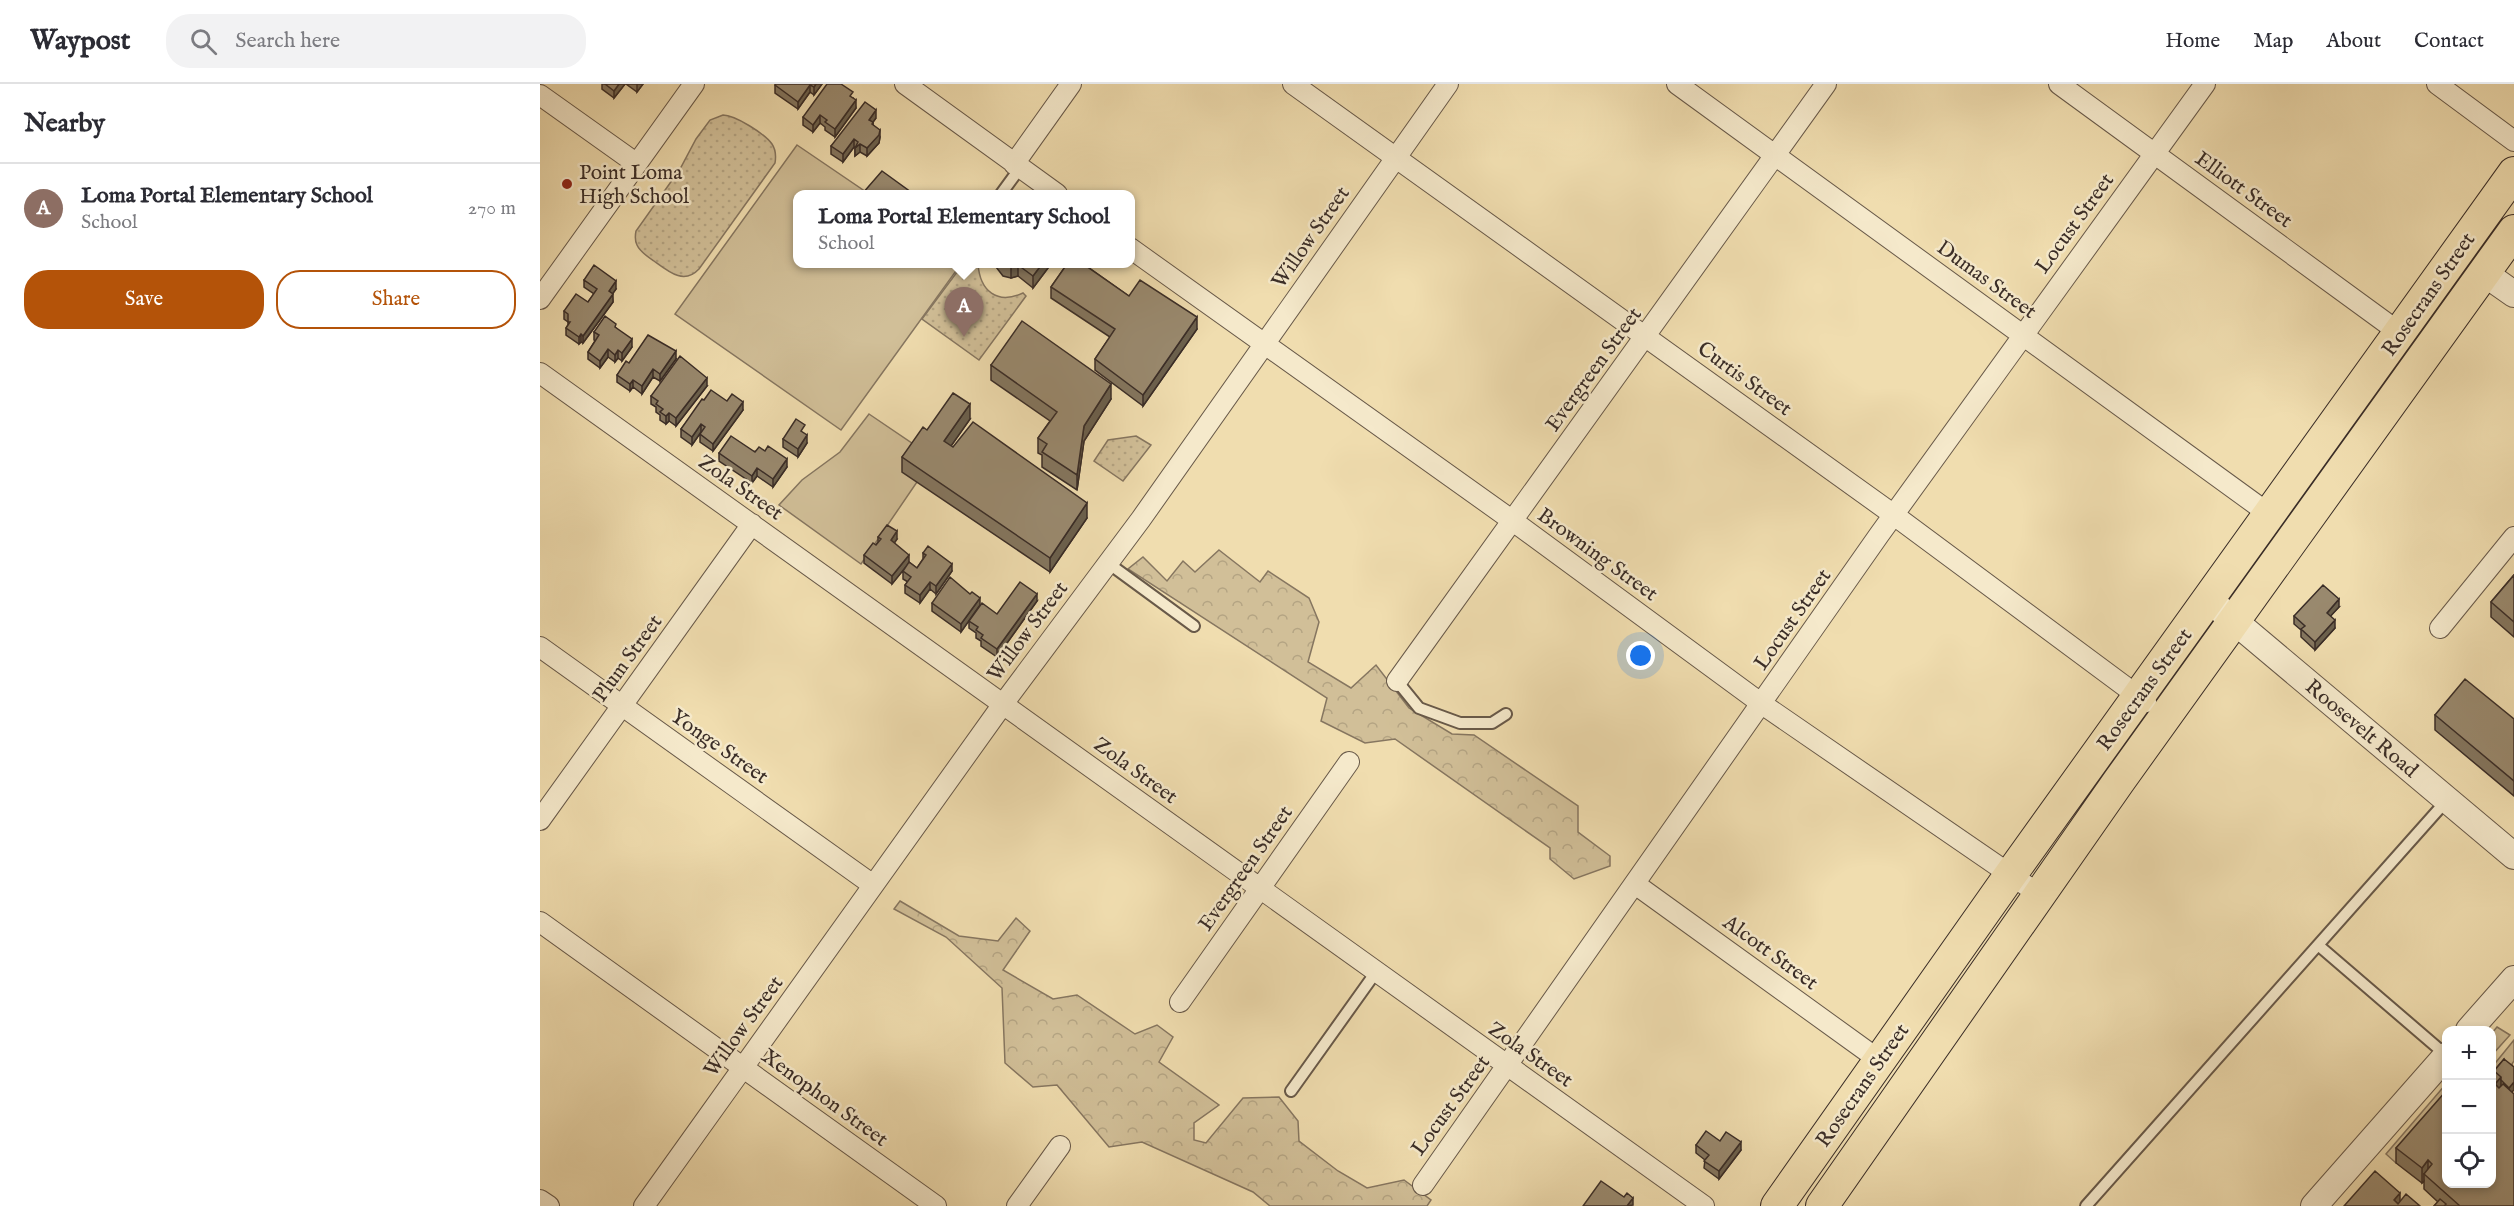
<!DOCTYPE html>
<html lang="en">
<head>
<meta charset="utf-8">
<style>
  body { margin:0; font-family:"IM FELL English",serif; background:#f2f2f3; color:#2b2b33 }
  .controls { position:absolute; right:18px; bottom:18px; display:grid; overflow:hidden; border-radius:12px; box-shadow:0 3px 9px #0003 }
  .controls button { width:54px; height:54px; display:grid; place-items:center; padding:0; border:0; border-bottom:2px solid #e1e1e2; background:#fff; color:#2b2b33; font:30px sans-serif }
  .you { position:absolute; left:1101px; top:572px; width:21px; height:21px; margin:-15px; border:4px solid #fff; border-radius:50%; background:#1a73e8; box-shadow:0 0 0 9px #1a73e833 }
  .badge { display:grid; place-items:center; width:39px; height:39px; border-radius:50%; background:#b45309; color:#fff; font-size:20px; font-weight:700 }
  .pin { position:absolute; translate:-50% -50px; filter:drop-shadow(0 2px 3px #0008) }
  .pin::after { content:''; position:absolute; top:32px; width:21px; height:18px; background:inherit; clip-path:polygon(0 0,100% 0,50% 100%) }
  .popup { position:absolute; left:253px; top:106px; width:342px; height:78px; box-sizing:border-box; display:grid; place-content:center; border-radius:12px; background:#fff; filter:drop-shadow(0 2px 4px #0005); font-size:20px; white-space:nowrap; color:#7c7c81 }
  .popup b { font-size:22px; color:#2b2b33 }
  .popup::after { content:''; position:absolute; left:50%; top:100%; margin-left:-12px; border:12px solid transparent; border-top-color:#fff }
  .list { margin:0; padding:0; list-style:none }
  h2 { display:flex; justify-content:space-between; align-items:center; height:78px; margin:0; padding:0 24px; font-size:26px }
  h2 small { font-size:20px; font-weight:400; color:#7c7c81 }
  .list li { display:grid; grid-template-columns:39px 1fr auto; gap:18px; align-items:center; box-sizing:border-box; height:90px; padding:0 24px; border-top:2px solid #e1e1e2 }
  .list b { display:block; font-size:22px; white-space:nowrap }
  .list p { margin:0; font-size:20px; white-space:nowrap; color:#7c7c81 }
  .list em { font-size:20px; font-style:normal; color:#7c7c81 }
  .actions { display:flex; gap:12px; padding:18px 24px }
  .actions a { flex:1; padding:14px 0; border:2px solid #b45309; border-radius:24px; text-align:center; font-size:21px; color:#b45309 }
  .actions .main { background:#b45309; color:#fff }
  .icon { flex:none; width:33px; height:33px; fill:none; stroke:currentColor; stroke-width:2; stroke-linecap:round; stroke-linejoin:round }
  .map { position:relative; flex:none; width:1974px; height:1122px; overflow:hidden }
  header { display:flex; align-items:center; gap:36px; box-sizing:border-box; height:84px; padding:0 30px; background:#fff; border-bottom:2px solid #e1e1e2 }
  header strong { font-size:28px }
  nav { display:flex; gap:33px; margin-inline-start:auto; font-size:21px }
  .search { width:420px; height:54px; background:#f2f2f3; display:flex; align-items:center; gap:15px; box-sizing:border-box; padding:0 21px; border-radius:24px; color:#7c7c81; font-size:22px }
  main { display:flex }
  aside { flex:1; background:#fff }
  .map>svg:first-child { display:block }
  .grass { fill:url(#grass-dots); stroke:#867660; stroke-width:1.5 }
  .forest { fill:url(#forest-crowns); stroke:#867660; stroke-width:1.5 }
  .green { fill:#d1bf98; stroke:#867660; stroke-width:1.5 }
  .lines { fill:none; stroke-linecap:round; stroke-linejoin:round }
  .service-casing { stroke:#685949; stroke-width:14 }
  .minor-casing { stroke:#685949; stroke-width:22 }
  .tertiary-casing { stroke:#685949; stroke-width:28 }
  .primary-casing { stroke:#3a2d27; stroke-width:34 }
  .service { stroke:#f5e9cb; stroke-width:10 }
  .minor { stroke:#f5e9cb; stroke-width:20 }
  .tertiary { stroke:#f5e9cb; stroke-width:26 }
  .primary { stroke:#f0ddaf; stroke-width:32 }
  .wall { fill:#84765f; stroke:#3a2d27; stroke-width:1.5 }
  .shaded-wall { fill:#6b604d; stroke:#3a2d27; stroke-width:1.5 }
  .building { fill:#99896e; stroke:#3a2d27; stroke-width:1.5 }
  .poi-dot { fill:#8f2418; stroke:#f5e9cb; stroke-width:2 }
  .labels { text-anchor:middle; stroke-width:5; stroke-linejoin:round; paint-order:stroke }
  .poi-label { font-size:21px; fill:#3a2d27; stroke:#f5e9cb; text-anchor:start }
  .street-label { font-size:21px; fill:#3a2d27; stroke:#f5e9cb }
</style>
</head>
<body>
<header>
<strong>Waypost</strong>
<div class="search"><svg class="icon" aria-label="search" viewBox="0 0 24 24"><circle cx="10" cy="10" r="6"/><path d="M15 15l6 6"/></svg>Search here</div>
<nav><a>Home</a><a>Map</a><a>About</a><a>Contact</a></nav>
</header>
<main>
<aside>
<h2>Nearby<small></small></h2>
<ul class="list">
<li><span class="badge" style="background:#8d6e63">A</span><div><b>Loma Portal Elementary School</b><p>School</p></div><em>270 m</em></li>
</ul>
<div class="actions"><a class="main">Save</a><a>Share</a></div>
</aside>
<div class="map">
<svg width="1974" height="1122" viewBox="0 0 1974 1122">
  <defs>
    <pattern id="grass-dots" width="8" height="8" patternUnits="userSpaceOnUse" patternTransform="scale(1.5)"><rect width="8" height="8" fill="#d1bf98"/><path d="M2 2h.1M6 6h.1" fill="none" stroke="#b4a483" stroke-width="1.8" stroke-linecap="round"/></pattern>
    <pattern id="forest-crowns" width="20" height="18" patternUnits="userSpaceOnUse" patternTransform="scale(1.5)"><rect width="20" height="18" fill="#d1bf98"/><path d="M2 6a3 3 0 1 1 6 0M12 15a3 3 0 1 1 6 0" fill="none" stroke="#b4a483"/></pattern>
  </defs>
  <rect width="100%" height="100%" fill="#f0ddaf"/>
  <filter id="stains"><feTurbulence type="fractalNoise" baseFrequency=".00333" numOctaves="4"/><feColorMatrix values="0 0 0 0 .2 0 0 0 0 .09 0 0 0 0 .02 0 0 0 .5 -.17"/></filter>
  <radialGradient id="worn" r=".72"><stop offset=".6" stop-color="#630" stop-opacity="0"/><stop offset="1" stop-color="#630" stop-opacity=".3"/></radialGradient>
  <path class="grass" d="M183,31c12,0 42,19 49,29 4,6 4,13 3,19l-76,106c-15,16 -30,3 -45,-8 -6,-4 -14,-9 -17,-16 -2,-4 -2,-9 -1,-14l44,-62 16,-30 14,-19z
    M423,180h15c2,27 19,41 45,29l3,3 -47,64 -57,-41z
    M596,352l15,9 -28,36 -29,-20 14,-21z"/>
  <path class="forest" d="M679,466l41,32 8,-11 41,27 10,24 -11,40 43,26 25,-23 33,43 43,26 22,1 104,71v26l32,24v10l-36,13 -24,-20v-11l-155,-109 -30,4 -44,-22 6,-23 -199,-129 15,-12 24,24 16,-20 12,11z
    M360,817l59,35 39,5 18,-23 14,13 -27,39 50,29 24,-4 58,39 22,-9 16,12 -14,25 60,43 -25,18v17l12,3 37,-45 36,-1 19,24 1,20 39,30 29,17 37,-8 27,20 -4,6h-157l-17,-14 -111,-50 -33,5 -52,-62 -24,2 -28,-24 -3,-75 -56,-51 -52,-28z"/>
  <path class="green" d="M257,61l72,49h-71v70h163l-120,166 -166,-116z
    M329,330l50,34 -2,34 -56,82 -82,-59 23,-25 38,-28z
    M1957,943l13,8 -18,20v-22z
    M1974,956v21l-2,3 2,11 -22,6v-14z
    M1906,1000v22l-50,57 -10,-9z"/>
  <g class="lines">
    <g class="service-casing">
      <path id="service" d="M461,110l19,-26
        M568,479l86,63
        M857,597l22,27 41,15h32l14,-9
        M1778,861l128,110
        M751,1007l85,-119
        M1546,1122l361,-406"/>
    </g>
    <g class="minor-casing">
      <path id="minor" d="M365,0l152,110
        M753,0l601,431 252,187
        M1137,0l592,430
        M1519,0l341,249
        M1897,0l77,57
        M0,11l97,69
        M474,80l57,-80
        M590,164l383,273 249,183 278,191
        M0,215l154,-215
        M0,289l1164,833
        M1900,544l74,-91
        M0,563l333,238
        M857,597l429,-597
        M0,736l212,-296
        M1095,800l244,176
        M0,838l396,284
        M640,918l169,-240
        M883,1101l456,-650 326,-451
        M0,1116l9,6
        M104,1122l359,-502 138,-185 307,-435
        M477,1122l43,-60"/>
    </g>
    <g class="tertiary-casing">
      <path id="tertiary" d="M1944,189l30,21
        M1680,525l294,247
        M1929,946l45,-51
        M1774,1122l132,-150"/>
    </g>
    <g class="primary-casing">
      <path id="primary" d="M1237,1122l234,-332 503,-701
        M1282,1122l297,-425 395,-550"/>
    </g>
    <use href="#service" class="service"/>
    <use href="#minor" class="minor"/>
    <use href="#tertiary" class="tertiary"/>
    <use href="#primary" class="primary"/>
  </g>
  <path class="wall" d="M62,0h23l-11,14 -12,-9z
    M86,0h17l-6,8z
    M236,0h46l-8,11 -4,-3 -12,17 -23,-16v-8z
    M313,14l3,10 -21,29 -10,-7v-3l-5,-4 -7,9 -10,-7v-8z
    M336,34l-3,4v3l7,12 -1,6 -12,13 -7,-4 -5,4v-9h-1l-11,15 -12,-8v-8z
    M456,180h55l-18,24 -15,-12 -7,2 -8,-2 -7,-9z
    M527,180h24l-3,3 41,29 68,33 -54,77 -48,-36v-11l15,-22 -59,-39v-11z
    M44,196l32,9 -4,5 1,8 -30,41 -2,-1 -2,2 -13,-9v-7l2,-3v-3l-4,-3v-8l24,-9 6,-8 -10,-7z
    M76,244l16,19 -10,14 -4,-3 -3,4 -7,-5 -8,11 -12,-9v-7l7,-11 -1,-1v-8z
    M136,275l-16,22 -7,-4 -11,17 -9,-7 -3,4 -13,-9v-7l12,-12z
    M451,281l120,34 -27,42 -7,49 -35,-23v-12l-4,-2v-15l12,-17 -59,-41z
    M167,302l-31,40 -7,-5 -3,3 -6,-4v-5l-4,-3v-5l-5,-3v-8z
    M164,316l23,1 16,9 -30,41 -13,-9v-8l1,-2 -9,13 -11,-8v-8z
    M430,335l-19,27 136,72 -37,54 -148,-100v-15l25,-27z
    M243,355l24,4 -9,14 -15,-10z
    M225,367l22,16 -14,20 -16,-11 -5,7 -33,-22v-8z
    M338,453l19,2 -3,4 15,19 8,6 6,-9v-6l29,18 -16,23 -6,-5 -10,14 -15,-10v-8l3,-3 -5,-3v-8l5,-7 -16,20 -28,-21v-8l12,-10 2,-3z
    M1974,491v62l-23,-20v-15z
    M430,510l10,11 -19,27 -29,-21v-8z
    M497,517l-40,56 -16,-11v-5l-5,-3v-5l-7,-5v-7l28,-7z
    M1799,523l-9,9 5,12 -20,22 -14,-13v-7l-7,-6v-8z
    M1895,631l79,4v77l-79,-66z
    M1964,975l8,33 2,114h-80l4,-4 -14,-13v-8l-2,2 -26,-20v-15l98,-77z
    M1180,1057l21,9 -22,29 -15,-11 1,-8 -9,-7v-8z"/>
  <path class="shaded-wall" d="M79,0h6l-11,14v-7z
    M97,0h6l-6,8z
    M276,0h6l-8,11v-8z
    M270,1v7l-12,17v-7z
    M316,16v8l-21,29v-8z
    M336,26v8l-3,4v8l-4,-10z
    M280,31v8l-7,9v-7z
    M340,46v7l-1,6 -12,13v-8z
    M314,55v8l-11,15v-8z
    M320,60v8l-5,4v-8z
    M502,180h9l-18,24v-12z
    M478,181v11l-7,2v-11z
    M76,197v8l-7,10v-8z
    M73,210v8l-30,41v-7z
    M657,233v12l-54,77v-11z
    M41,250v8l-2,2v-7z
    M92,255v8l-10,14v-8z
    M68,265v8l-8,11v-7z
    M78,266v8l-3,4v-7z
    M136,267v8l-16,22v-7z
    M113,285v8l-11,17v-8z
    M167,294v8l-31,40v-8z
    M93,296v7l-3,4v-7z
    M571,300v15l-27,42 -7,49v-15l7,-49z
    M203,318v8l-30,41v-7z
    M430,320v15l-26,37v-15z
    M129,329v8l-3,3v-8z
    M161,340v8l-9,13v-8z
    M267,351v8l-9,14v-8z
    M247,375v8l-14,20v-8z
    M217,384v8l-5,7v-7z
    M547,419v15l-37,54v-14z
    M357,447v8l-6,9v-8z
    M369,471v8l-17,21v-8z
    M412,480v7l-16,23v-8z
    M390,498v7l-10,14v-8z
    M497,510v7l-40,56v-8z
    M440,514v7l-19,27v-8z
    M1799,515v8l-12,13v-7z
    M1795,536v8l-20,22v-8z
    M1961,993v15l-6,-8z
    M1974,998v8l-5,5v-7z
    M1201,1058v8l-22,29v-8z
    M1888,1076v15l-4,-1v7l-2,2v-15z
    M1860,1109v13l-6,-6z
    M1093,1114v7l-6,1z"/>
  <path class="building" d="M65,0h14l-5,7z
    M236,0h40l-2,3 -4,-2 -12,17 -23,-17z
    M287,0h14l12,8 -3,4 6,4 -21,29 -10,-7 2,-2 -7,-5 -7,10 -10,-8z
    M325,18l11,8 -7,10 4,2 -1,2 8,6 -1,5 -12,13 -7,-4 -5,4 3,-6 -4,-3 -11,15 -12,-8z
    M342,87l33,24 -53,-1z
    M462,180h40l-9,12 -15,-11 -7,2z
    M527,180h16l46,32 11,-16 57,37 -54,78 -48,-36 20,-30 -64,-42z
    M54,181l22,16 -7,10 4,3 -30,42 -2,-2 -2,3 -13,-9 4,-6h-2v-8l-4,-3 12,-17 12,8 9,-13 -13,-9z
    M65,232l11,8 -1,3 17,12 -10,14 -4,-3 -3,5 -7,-6 -8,12 -12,-9 11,-17 -5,-3z
    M482,237l89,63 -27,42 -7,49 -35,-23 5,-8 -9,-6 19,-26 -66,-47z
    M108,251l28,16 -16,23 -7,-5 -11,17 -9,-6 -3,4 -13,-9 9,-14 3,2z
    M140,272l27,22 -31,40 -7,-5 -3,3 -6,-4 3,-3 -7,-5 2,-3 -7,-5z
    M171,306l16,11 5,-7 11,8 -30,42 -13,-10 5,-7 -4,-3 -9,13 -11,-8 21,-30 2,1z
    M413,309l17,11 -26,37 9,6 20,-25 114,81 -37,55 -148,-101 21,-30 4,3z
    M256,335l9,6 -4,6 6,4 -9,14 -15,-10z
    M191,352l24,16 4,-5 6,4 3,-5 19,13 -14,20 -16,-11 -5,8 -33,-23z
    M347,441l10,6 -6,9 18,15 -17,21 -28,-21 9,-12 3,2 5,-6 -3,-2z
    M388,462l24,18 -16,22 -6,-4 -10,13 -15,-10 6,-8 -8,-6 6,-9 8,6 9,-13 -3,-2z
    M1974,491v47l-23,-20z
    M410,493l20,17 2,-2 8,6 -19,26 -29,-21z
    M480,498l17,12 -40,55 -16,-11 2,-3 -7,-5 2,-3 -9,-6 13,-18 15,11z
    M1783,501l16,14 -12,14 8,7 -20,22 -14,-13 4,-3 -11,-10z
    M1925,595l49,40v62l-79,-66z
    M1964,975l10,8v15l-5,6 -8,-8v-3l-7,-6z
    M1952,985l9,8 -6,7 4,4 4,-4 11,10v112h-54l-36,-32 8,-10 -4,-4 -6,8 -26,-20 50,-57v93h46z
    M1166,1047l14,10 6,-9 15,10 -22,29 -15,-10 5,-6 -13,-10z
    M1835,1087l25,22 -6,7 4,4 8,-10 14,12h-76z
    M1061,1097l23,16 3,-4 6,5 -6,8h-44z
    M1900,1115l6,5 -2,2h-10z"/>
  <circle class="poi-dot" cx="27" cy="100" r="6"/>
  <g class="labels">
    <g class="poi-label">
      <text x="39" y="95">Point Loma<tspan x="39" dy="24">High School</tspan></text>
    </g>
    <g class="street-label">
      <text transform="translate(1704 105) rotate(36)" y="7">Elliott Street</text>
      <text transform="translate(1534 139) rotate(-54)" y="7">Locust Street</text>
      <text transform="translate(770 153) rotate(-55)" y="7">Willow Street</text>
      <text transform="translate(1447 195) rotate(36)" y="7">Dumas Street</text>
      <text transform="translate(1888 210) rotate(-55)" y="7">Rosecrans Street</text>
      <text transform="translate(1053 285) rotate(-54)" y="7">Evergreen Street</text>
      <text transform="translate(1205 294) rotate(36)" y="7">Curtis Street</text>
      <text transform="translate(201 403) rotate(35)" y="7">Zola Street</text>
      <text transform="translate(1058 470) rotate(36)" y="7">Browning Street</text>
      <text transform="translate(1252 535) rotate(-55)" y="7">Locust Street</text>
      <text transform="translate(487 547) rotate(-53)" y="7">Willow Street</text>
      <text transform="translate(87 574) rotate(-54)" y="7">Plum Street</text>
      <text transform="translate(1604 605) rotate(-54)" y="7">Rosecrans Street</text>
      <text transform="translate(1822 644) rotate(40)" y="7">Roosevelt Road</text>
      <text transform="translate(180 662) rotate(35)" y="7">Yonge Street</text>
      <text transform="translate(596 686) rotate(36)" y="7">Zola Street</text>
      <text transform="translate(705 784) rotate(-55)" y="7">Evergreen Street</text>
      <text transform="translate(1231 868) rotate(36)" y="7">Alcott Street</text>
      <text transform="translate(203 942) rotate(-54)" y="7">Willow Street</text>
      <text transform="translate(991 970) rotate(35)" y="7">Zola Street</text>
      <text transform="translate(1322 1001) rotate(-55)" y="7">Rosecrans Street</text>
      <text transform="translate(285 1013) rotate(36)" y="7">Xenophon Street</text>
      <text transform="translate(910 1021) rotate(-54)" y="7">Locust Street</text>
    </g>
  </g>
  <rect width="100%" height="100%" filter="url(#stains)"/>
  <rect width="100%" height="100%" fill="url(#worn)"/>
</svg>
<div class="controls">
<button>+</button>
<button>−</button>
<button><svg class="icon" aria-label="locate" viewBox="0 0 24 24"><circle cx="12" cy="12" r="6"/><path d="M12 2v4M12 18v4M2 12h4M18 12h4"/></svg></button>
</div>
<div class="you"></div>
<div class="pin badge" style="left:424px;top:253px;background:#8d6e63">A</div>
<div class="popup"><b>Loma Portal Elementary School</b>School</div>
</div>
</main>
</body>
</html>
